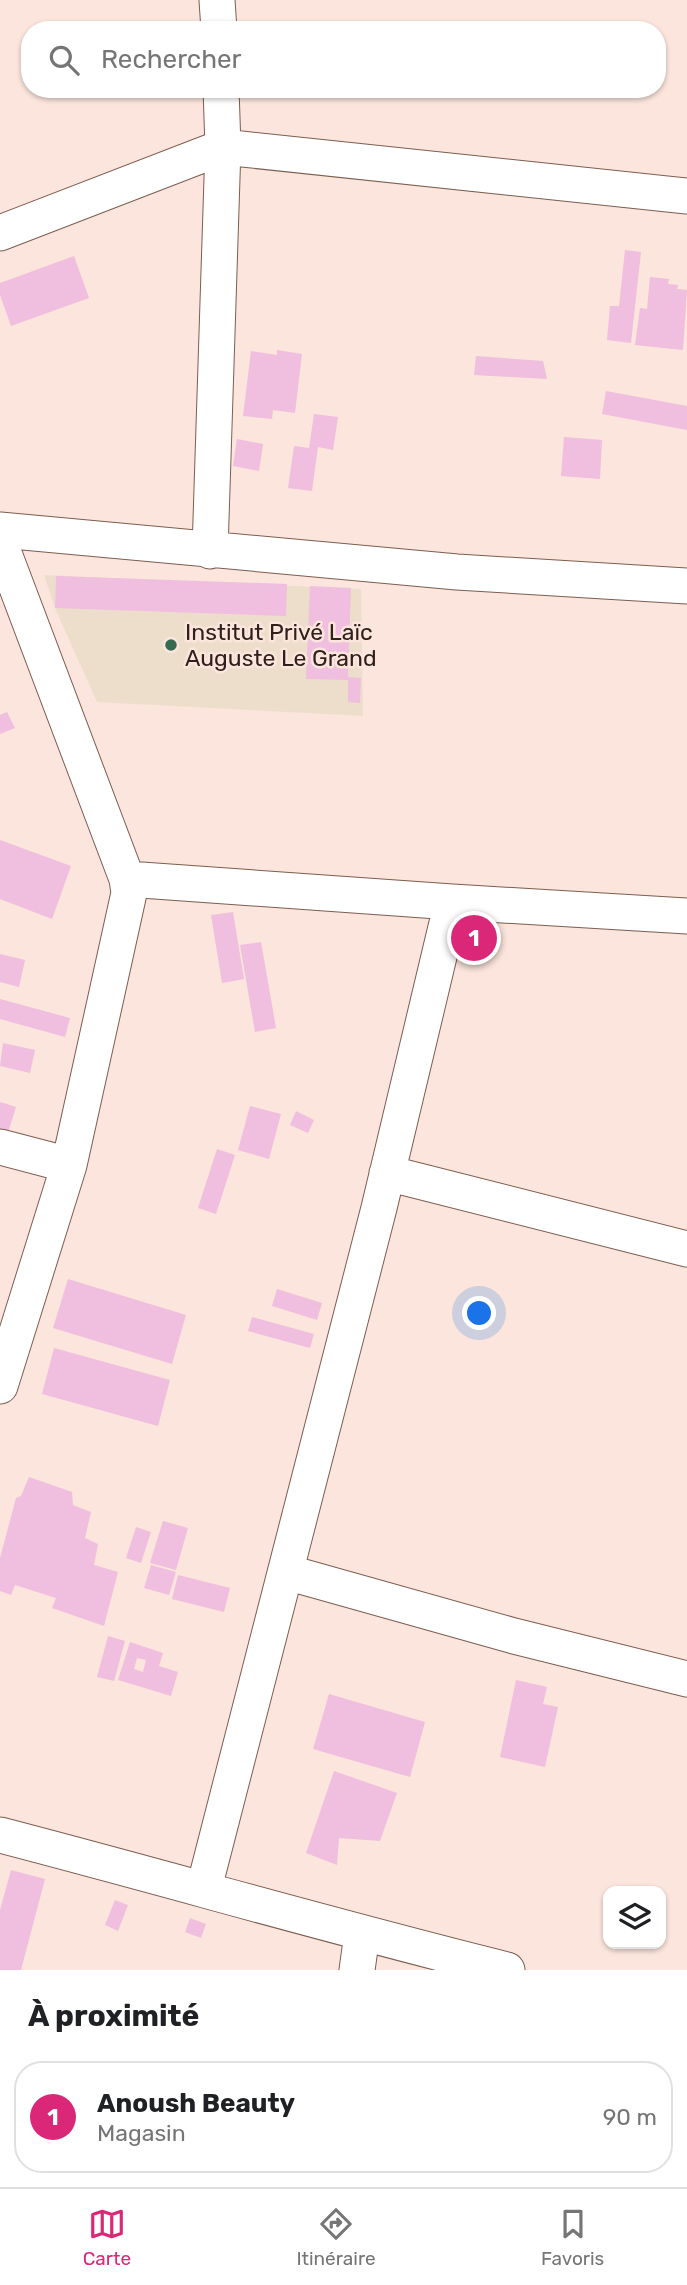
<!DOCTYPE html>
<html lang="fr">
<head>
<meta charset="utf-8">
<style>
  body { margin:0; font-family:Rubik,sans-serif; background:#f6f6f6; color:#202124 }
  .controls { position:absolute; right:21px; bottom:21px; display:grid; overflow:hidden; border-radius:14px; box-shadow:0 2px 5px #0004 }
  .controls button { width:63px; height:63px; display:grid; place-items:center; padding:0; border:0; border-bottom:2px solid #e0e0e0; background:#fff; color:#202124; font:35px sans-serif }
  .you { position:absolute; left:480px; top:1314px; width:24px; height:24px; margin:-18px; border:5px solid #fff; border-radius:50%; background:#1a73e8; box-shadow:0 0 0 10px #1a73e833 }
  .badge { display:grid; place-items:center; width:46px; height:46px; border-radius:50%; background:#db2777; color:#fff; font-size:23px; font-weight:700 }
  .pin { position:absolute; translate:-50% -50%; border:4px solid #fff; box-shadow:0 2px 7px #0006 }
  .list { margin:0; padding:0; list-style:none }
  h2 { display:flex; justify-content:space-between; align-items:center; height:91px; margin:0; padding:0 28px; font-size:30px }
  h2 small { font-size:23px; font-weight:400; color:#757577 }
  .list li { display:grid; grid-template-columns:46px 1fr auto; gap:21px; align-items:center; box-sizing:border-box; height:112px; margin:0 14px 14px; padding:0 14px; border:2px solid #e0e0e0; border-radius:28px }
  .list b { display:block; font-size:26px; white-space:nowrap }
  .list p { margin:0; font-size:23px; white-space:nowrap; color:#757577 }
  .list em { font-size:23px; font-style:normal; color:#757577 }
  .icon { flex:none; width:38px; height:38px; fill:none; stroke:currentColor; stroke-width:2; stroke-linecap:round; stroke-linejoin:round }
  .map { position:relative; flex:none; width:687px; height:1970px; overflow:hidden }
  .search { position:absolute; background:#fff; box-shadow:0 2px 5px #0004; left:21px; right:21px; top:21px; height:77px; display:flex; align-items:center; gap:18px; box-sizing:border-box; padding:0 24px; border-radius:28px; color:#757577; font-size:26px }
  .sheet { height:217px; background:#fff }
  nav { display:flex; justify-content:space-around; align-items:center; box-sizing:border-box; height:98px; border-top:2px solid #e0e0e0; background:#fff; font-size:19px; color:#757577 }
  nav a { display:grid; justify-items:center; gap:4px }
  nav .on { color:#db2777 }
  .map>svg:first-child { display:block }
  .education { fill:#eddecb }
  .building { fill:#f0bede; fill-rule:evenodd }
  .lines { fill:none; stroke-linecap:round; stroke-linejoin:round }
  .street-casing { stroke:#7c5d50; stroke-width:37 }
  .street { stroke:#fff; stroke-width:35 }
  .poi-dot { fill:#346b52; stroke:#fbe5dc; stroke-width:2.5 }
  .labels { text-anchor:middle; stroke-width:5; stroke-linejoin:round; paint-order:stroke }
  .poi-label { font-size:23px; fill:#2e211b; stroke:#fbe5dc; text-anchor:start }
</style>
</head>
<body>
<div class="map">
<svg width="687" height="1970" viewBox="0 0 687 1970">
  <rect width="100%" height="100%" fill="#fbe5dc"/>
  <path class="education" d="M44,575l317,14 2,127 -266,-14 -42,-94z"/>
  <path class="building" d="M625,250l16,2 -10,91 -24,-3 3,-34h9z
    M74,256l15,42 -78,28 -11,-31v-12z
    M650,277l19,2 -1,5 10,1 -1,4 10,1 -4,60 -48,-5 5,-37 7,1z
    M277,350l25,4 -7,59 -22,-3 -1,9 -29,-3 8,-65 26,4z
    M476,356l67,5 4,18 -73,-4z
    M606,391l81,15v24l-85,-16z
    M314,414l24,3 -5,33 -15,-3 -6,44 -24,-3 6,-42 15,2z
    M564,437l38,3 -2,39 -39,-3z
    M237,439l26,5 -4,27 -26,-5z
    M56,576l231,8 -1,32 -231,-8z
    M310,586l41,2 -3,89 13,1 -1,25 -12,-1v-22l-42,-1z
    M7,712l8,16 -15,6v-19z
    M0,840l71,26 -19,53 -52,-20z
    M233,912l11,67 -22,4 -11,-68z
    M261,942l15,86 -21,4 -15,-87z
    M0,954l25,6 -6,27 -19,-5z
    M0,999l70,19 -5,19 -65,-18z
    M3,1043l32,7 -5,23 -30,-7z
    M0,1102l16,5 -9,29 -7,-2z
    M250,1106l31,8 -12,45 -31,-9z
    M296,1111l18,9 -6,13 -18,-8z
    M217,1149l18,6 -19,59 -18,-6z
    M68,1279l118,36 -14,49 -119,-36z
    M277,1289l45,14 -5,17 -45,-14z
    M252,1317l62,17 -4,14 -62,-17z
    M54,1348l116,32 -12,46 -116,-32z
    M29,1477l43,15 1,13 18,7 -6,26 13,6 -4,21 24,7 -14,54 -52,-18 4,-10 -41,-13 -4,10 -11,-4v-33l16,-60 5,-2z
    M163,1521l25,7 -12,42 -26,-7z
    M136,1527l15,5 -10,31 -15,-5z
    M151,1565l25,7 -7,23 -25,-7z
    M178,1575l52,13 -6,24 -52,-13z
    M108,1636l17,5 -11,40 -17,-4z
    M130,1642l33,11 -4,13 19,6 -7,24 -53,-16zM137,1658l9,2 -3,12 -9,-3z
    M516,1680l31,7 -4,17 15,3 -13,60 -45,-10z
    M329,1694l96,28 -15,55 -97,-28z
    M334,1771l63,22 -17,48 -41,-3 -2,27 -31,-12z
    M11,1870l34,9 -24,91h-21v-60z
    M115,1900l13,5 -10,26 -13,-6z
    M190,1918l16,6 -5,14 -16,-6z"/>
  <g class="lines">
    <g class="street-casing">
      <path id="street" d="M217,0l2,30
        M0,233l223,-86 464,49
        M0,530l457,42 230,14
        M0,543l127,336 2,14 -60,272 -69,221
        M210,551l13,-404 -2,-58
        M127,879l325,23 235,14
        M0,1147l69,18
        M387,1173l300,76
        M286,1572l228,64 173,43
        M0,1835c169,44 337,93 507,135
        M204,1888l175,-680 73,-306
        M357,1970l5,-36"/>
    </g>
    <use href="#street" class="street"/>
  </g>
  <circle class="poi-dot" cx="171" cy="645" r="7"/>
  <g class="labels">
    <g class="poi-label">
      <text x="185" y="640">Institut Privé Laïc<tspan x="185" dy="26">Auguste Le Grand</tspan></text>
    </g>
  </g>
</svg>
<div class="controls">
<button><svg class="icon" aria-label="layers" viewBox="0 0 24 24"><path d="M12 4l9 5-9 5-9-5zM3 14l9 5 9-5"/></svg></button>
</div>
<div class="you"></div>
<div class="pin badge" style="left:474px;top:938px">1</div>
<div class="search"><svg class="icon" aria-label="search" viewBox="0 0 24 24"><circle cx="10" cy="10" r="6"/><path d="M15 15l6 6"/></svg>Rechercher</div>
</div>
<section class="sheet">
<h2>À proximité<small></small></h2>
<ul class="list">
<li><span class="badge">1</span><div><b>Anoush Beauty</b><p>Magasin</p></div><em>90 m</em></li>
</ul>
</section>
<nav>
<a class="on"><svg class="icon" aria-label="map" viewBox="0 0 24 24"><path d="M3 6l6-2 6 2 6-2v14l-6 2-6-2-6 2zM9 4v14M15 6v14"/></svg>Carte</a>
<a><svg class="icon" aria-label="directions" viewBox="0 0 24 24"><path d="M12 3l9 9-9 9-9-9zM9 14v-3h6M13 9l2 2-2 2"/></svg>Itinéraire</a>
<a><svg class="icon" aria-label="saved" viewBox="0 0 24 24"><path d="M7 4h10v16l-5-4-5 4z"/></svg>Favoris</a>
</nav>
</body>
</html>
